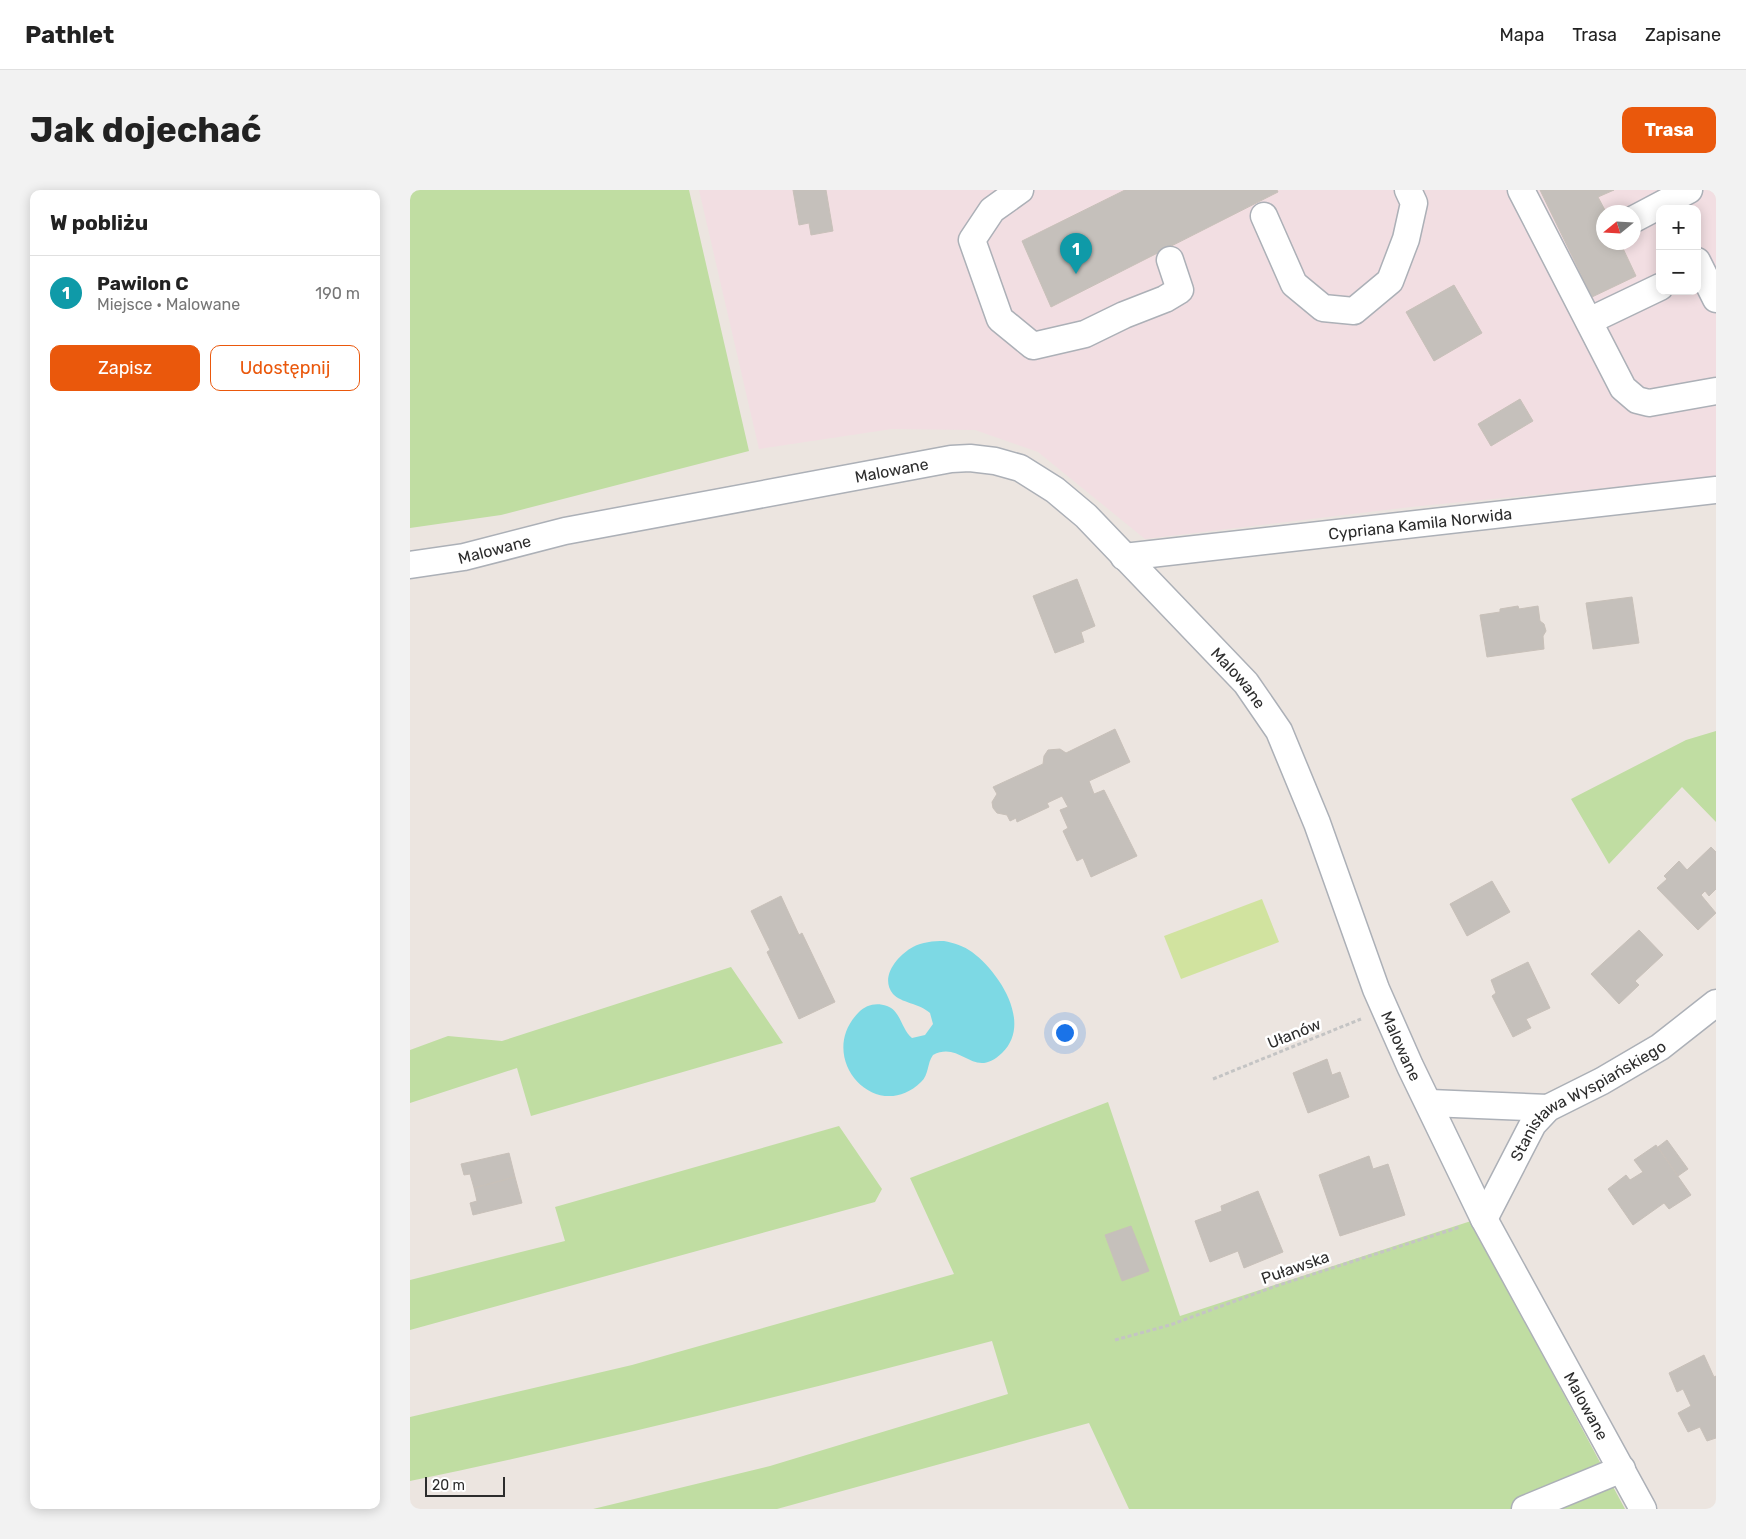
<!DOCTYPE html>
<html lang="pl">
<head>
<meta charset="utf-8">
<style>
  body { margin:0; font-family:Rubik,sans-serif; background:#f2f2f2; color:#222 }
  .controls { position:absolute; right:15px; top:15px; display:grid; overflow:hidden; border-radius:10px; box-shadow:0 2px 12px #0003 }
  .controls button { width:45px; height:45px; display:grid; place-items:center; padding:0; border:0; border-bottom:1px solid #e0e0e0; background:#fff; color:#222; font:25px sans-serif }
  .compass { position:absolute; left:1186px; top:15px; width:45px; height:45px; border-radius:50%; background:#fff; box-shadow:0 2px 12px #0003; rotate:252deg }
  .scale { position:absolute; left:15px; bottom:12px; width:80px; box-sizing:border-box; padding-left:5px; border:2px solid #2c2c2c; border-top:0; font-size:14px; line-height:18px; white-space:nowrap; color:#2c2c2c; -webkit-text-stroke:4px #fff; paint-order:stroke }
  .you { position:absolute; left:654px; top:842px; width:18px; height:18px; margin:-12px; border:4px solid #fff; border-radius:50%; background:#1a73e8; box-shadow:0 0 0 8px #1a73e833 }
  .badge { display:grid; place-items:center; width:32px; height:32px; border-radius:50%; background:#ea580c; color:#fff; font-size:16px; font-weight:700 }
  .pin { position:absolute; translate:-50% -41px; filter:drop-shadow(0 1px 2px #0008) }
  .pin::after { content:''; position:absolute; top:26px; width:18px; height:15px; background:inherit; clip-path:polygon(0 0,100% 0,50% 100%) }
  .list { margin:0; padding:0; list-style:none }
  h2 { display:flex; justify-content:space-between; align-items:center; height:65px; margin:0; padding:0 20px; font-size:21px }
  h2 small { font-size:16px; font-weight:400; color:#767676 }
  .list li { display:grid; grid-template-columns:32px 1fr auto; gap:15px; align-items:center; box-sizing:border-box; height:75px; padding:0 20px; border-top:1px solid #e0e0e0 }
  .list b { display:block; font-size:19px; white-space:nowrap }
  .list p { margin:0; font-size:16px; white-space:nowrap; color:#767676 }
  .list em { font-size:16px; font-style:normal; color:#767676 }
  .actions { display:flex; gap:10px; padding:15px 20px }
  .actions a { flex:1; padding:11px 0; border:1px solid #ea580c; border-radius:10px; text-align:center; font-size:18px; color:#ea580c }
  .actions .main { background:#ea580c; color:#fff }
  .map { position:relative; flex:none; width:1306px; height:1319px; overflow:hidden; border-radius:10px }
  header { display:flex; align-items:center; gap:30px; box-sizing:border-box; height:70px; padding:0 25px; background:#fff; border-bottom:1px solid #e0e0e0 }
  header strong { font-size:24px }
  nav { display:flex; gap:28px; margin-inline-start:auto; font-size:18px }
  .intro { display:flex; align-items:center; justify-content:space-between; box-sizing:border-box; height:120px; padding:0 30px }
  h1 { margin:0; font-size:35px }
  .button { padding:12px 22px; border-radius:10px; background:#ea580c; color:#fff; font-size:18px; font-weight:700 }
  main { display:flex; gap:30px; padding:0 30px }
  aside { flex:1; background:#fff; border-radius:10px; box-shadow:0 2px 12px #0003 }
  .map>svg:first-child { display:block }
  .medical { fill:#f2dee2; fill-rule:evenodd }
  .green { fill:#c0dda2 }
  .pitch { fill:#d1e39f }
  .water { fill:#7dd9e4 }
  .building { fill:#c5c0bb; stroke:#c8c0b9 }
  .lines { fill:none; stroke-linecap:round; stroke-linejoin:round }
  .minor-casing { stroke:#acb0b7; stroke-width:29 }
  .path { stroke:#c4c4c4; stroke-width:3; stroke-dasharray:4 2.5; stroke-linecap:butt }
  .minor { stroke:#fff; stroke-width:26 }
  .labels { text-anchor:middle; stroke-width:5; stroke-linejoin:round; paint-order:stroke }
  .street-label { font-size:16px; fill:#2c2c2c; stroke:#fff }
</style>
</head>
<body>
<header>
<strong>Pathlet</strong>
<nav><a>Mapa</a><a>Trasa</a><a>Zapisane</a></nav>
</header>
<div class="intro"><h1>Jak dojechać</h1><a class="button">Trasa</a></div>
<main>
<aside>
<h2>W pobliżu<small></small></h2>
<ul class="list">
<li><span class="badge" style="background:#0f9aa8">1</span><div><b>Pawilon C</b><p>Miejsce · Malowane</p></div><em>190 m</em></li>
</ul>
<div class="actions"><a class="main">Zapisz</a><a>Udostępnij</a></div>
</aside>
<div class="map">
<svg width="1306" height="1319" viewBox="0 0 1306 1319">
  <rect width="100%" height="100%" fill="#ece5e0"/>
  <path class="medical" d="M289,0h1017v287l-305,30 -266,32 -107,-87 -63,-22 -83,-1 -133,20zM1250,19h37v82h-37zM1194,22h30v30h-30z"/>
  <path class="green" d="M0,0h279l60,261 -248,64 -91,13z
    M1306,541v91l-34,-35 -73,77 -38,-65 115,-59z
    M321,777l52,76 -252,73 -14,-48 -107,35v-53l38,-14 54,5z
    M698,912l72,214 291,-95 154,288h-496l-40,-86 -312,86h-184l177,-43 238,-72 -16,-53c-193,51 -386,99 -582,140v-64l222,-52 322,-91 -44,-96z
    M429,936l43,63 -7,13 -465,128v-50l155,-39 -10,-34z"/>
  <path class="pitch" d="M852,709l17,43 -98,37 -17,-43z"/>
  <path class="water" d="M534,751c10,2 20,5 28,11 27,20 61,71 30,101 -29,28 -40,-13 -69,2 -6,8 -4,20 -12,27 -45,44 -107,-25 -62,-70 7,-7 17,-10 28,-6 14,5 14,23 25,32l13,-3 8,-11 -3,-11c-11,-10 -29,-10 -37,-19 -14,-17 5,-39 20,-47 9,-5 20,-6 31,-6z"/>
  <path class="building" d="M383,0h33l7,41 -22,4 -2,-12 -10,2z
    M715,0h152l1,2 -227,115 -29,-66z
    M1130,0h74l-16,7 8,15h-2v30h16l16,34 -44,21z
    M1044,95l28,48 -48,28 -28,-49z
    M1110,209l13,22 -42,25 -13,-22z
    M667,389l18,47 -14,6 3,10 -29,11 -22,-57z
    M1222,407l7,46 -46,6 -7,-46z
    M1108,416l1,3 19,-3 2,15 4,3 2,7 -3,5 1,13 -57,8 -7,-42 20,-3v-3z
    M705,539l15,33 -41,19 5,13 10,-4 33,66 -46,21 -8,-19 -6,3 -14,-30 5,-3 -8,-18 8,-3 -6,-11 -15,7 2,4 -32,15 -1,-4 -6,3 -3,-6 -10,-2 -4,-5 -1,-6 5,-8 -4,-7 50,-23 1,-8 4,-6 12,-1 6,4z
    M1301,657l5,5v37l-7,7 -4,-5 -4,4 15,18 -18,17 -41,-42 10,-9 -3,-3 15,-15 8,9z
    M1082,691l18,31 -43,24 -17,-32z
    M371,706l18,39 3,-2 33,69 -36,17 -32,-67 3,-2 -19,-39z
    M1229,740l24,25 -28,26 4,4 -20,19 -28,-30z
    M1118,772l22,46 -24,11 5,9 -18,9 -21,-41 4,-3 -5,-13z
    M917,869l5,16 8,-3 9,25 -41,16 -15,-40z
    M1257,950l21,29 -10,7 -20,-29z
    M1246,955l35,50 -22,14 -5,-6 -31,22 -25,-36 18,-14 4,5 13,-8 -9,-12z
    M99,963l6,24 -41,11 -4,-14 -6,1 -3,-11z
    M959,966l4,13 15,-5 17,51 -65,21 -21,-61z
    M105,987l7,26 -49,12 -3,-12 7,-2 -3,-13z
    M848,1001l25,61 -39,16 -6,-17 -28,11 -15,-41 27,-10 -1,-5z
    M721,1036l18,45 -27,10 -17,-46z
    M1294,1165l10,22 2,-1v62l-9,3 -7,-14 -12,5 -10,-19 13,-7 -8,-17 -6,3 -8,-19z"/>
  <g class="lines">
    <g class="minor-casing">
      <g id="minor">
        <path d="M610,0l-28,20 -20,30 28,79 33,27 52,-12 39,-19 41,-16 15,-9 -10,-30"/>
        <path d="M1111,0l102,198 14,12 12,3 67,-12"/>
        <path d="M854,26l30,68 29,24 31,3 36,-30 16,-42 8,-36 -6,-13"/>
        <path d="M1224,29l55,-29"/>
        <path d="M1287,71l19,38"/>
        <path d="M1179,131l71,-34"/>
        <path id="s1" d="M714,367l592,-67"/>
        <path id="s2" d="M0,375l54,-8 101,-26 386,-72 19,-1 25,3 25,7 35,22 31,26 160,167 33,48 38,92 59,166 34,77 74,153 159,290"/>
        <path d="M1020,913l118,5"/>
        <path id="s3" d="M1074,1029l49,-95 15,-16 54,-27 58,-34 56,-44"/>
        <path d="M1115,1319l97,-40"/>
      </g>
    </g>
    <path class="path" d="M803,889l148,-60
      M705,1150l55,-15 106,-39 184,-59"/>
    <use href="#minor" class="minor"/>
  </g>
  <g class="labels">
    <g class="street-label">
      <text dy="6" stroke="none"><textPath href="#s2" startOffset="491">Malowane</textPath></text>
      <text dy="6" stroke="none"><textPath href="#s1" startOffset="298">Cypriana Kamila Norwida</textPath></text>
      <text dy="6" stroke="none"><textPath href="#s2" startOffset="86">Malowane</textPath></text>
      <text dy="6" stroke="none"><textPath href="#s2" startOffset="926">Malowane</textPath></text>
      <text transform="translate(884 843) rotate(-22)" y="6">Ułanów</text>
      <text dy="6" stroke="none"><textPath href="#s2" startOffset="1331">Malowane</textPath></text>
      <text dy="6" stroke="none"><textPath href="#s3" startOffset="164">Stanisława Wyspiańskiego</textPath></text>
      <text transform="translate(885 1077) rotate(-19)" y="6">Puławska</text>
      <text dy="6" stroke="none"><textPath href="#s2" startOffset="1736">Malowane</textPath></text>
    </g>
  </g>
</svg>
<div class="controls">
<button>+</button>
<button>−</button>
</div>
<svg class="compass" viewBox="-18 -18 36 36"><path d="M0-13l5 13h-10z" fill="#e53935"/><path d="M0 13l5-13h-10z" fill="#767676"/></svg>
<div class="scale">20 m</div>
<div class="you"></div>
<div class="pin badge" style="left:666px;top:84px;background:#0f9aa8">1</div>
</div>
</main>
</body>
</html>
